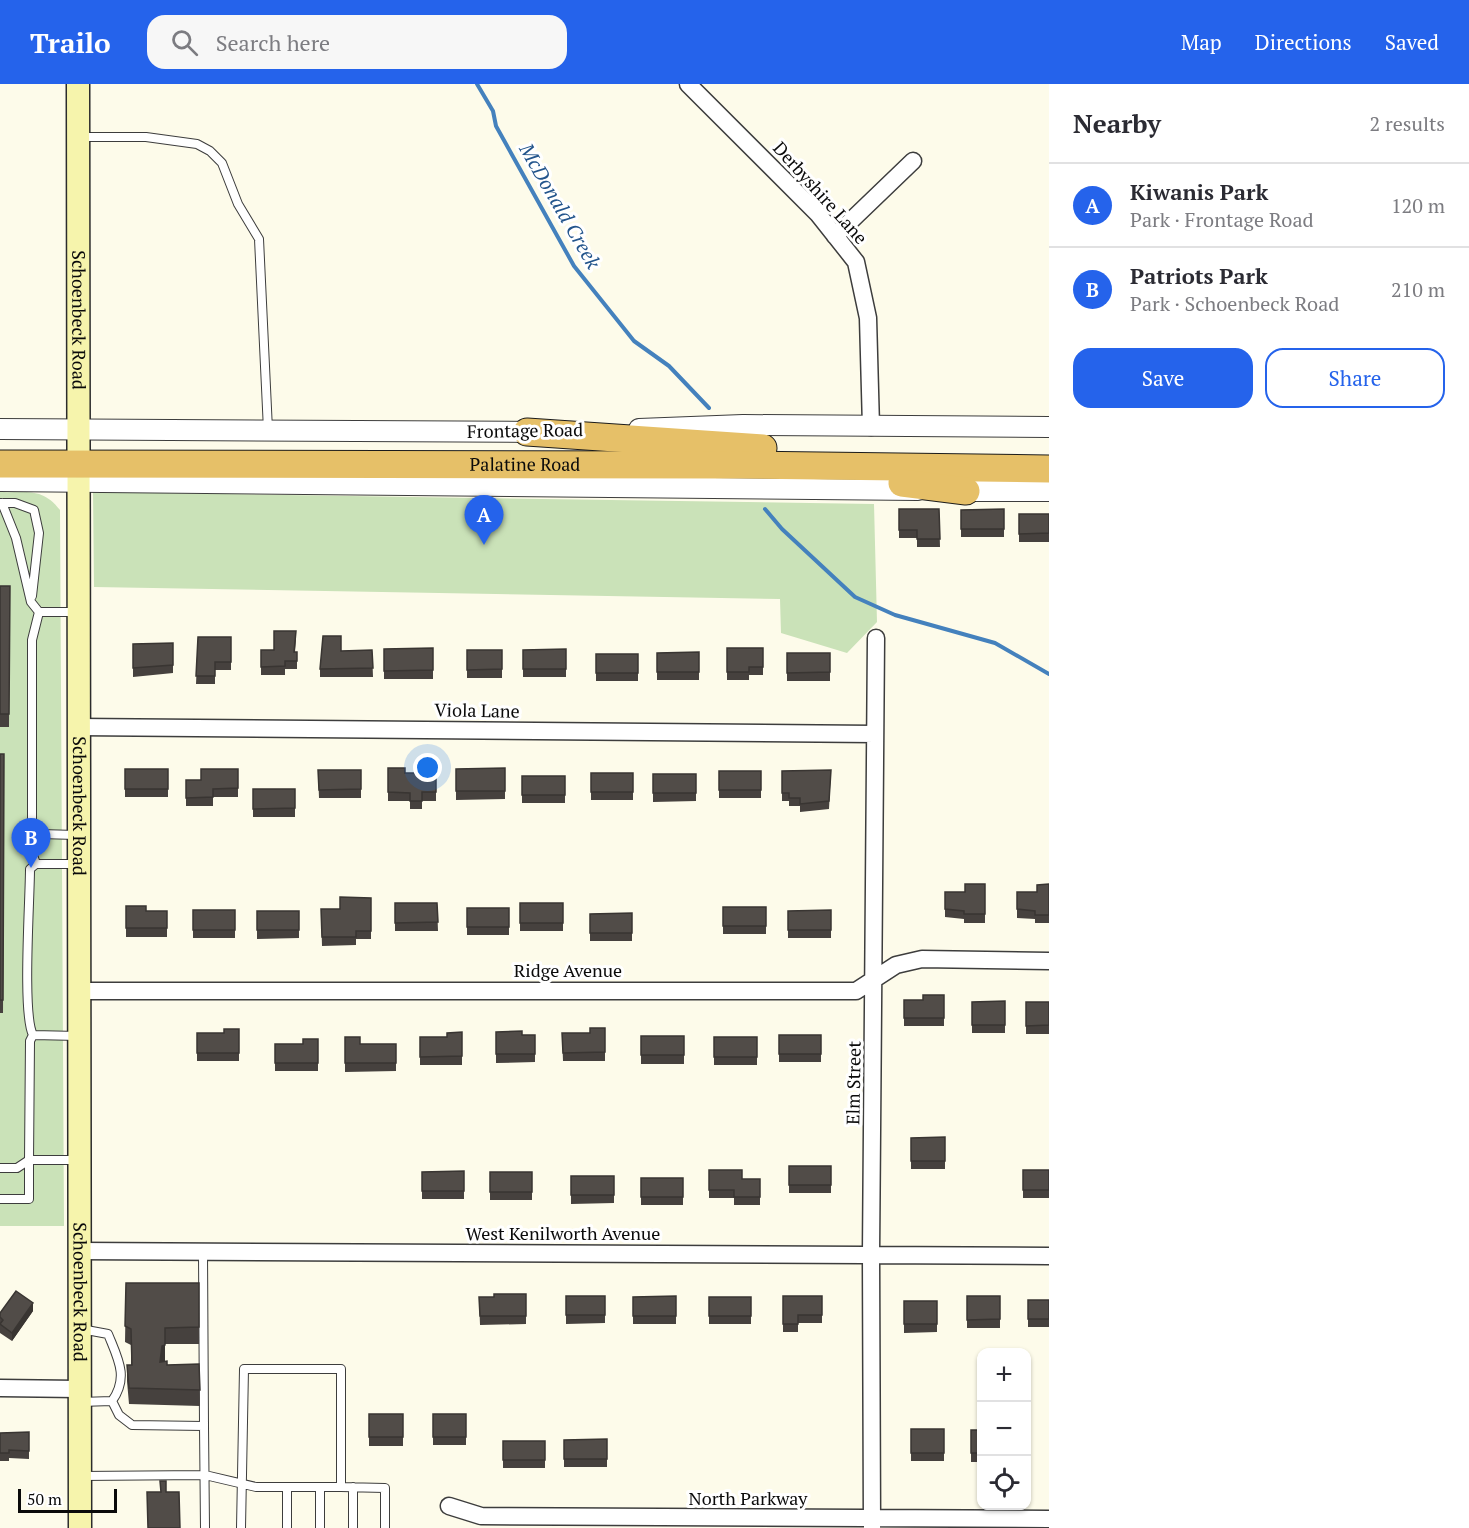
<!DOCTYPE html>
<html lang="en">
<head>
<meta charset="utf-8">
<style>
  body { margin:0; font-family:"PT Serif",serif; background:#f7f7f7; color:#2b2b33 }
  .controls { position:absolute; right:18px; bottom:18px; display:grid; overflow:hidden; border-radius:12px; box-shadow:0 2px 4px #0004 }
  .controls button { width:54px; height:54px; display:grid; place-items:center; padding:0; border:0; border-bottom:2px solid #e1e1e2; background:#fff; color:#2b2b33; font:30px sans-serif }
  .scale { position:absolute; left:18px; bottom:15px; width:99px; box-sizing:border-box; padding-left:6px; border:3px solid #0a0a0a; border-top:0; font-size:16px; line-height:21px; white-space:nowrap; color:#0a0a0a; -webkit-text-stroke:4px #fff; paint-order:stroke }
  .you { position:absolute; left:428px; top:684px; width:21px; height:21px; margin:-15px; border:4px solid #fff; border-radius:50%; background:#1a73e8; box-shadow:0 0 0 9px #1a73e833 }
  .badge { display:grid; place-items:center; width:39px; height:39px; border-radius:50%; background:#2563eb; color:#fff; font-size:20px; font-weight:700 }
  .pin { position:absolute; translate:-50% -50px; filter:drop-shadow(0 2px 3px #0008) }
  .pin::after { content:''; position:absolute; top:32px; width:21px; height:18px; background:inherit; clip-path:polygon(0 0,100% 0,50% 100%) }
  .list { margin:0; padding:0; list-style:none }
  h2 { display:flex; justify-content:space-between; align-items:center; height:78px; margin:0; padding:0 24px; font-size:26px }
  h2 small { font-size:20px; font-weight:400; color:#7c7c81 }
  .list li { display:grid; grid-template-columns:39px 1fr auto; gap:18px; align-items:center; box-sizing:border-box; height:84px; padding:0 24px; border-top:2px solid #e1e1e2 }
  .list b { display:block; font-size:22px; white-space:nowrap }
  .list p { margin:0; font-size:20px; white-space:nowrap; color:#7c7c81 }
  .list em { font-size:20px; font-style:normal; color:#7c7c81 }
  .actions { display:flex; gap:12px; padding:18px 24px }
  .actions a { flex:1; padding:14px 0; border:2px solid #2563eb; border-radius:18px; text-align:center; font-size:21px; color:#2563eb }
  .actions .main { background:#2563eb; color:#fff }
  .icon { flex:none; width:33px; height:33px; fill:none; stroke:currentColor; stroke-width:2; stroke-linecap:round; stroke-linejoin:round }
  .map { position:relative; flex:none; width:1049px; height:1444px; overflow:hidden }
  header { display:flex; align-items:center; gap:36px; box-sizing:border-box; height:84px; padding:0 30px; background:#2563eb; color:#fff }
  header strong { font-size:28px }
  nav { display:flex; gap:33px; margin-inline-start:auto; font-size:21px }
  .search { width:420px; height:54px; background:#f7f7f7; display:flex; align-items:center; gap:15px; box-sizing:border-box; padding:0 21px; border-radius:18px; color:#7c7c81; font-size:22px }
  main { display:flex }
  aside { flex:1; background:#fff }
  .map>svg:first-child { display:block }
  .green { fill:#cae2b8 }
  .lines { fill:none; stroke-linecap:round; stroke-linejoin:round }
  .stream { stroke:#4481bd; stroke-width:4 }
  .service-casing { stroke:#3d3d3d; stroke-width:10 }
  .minor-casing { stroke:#3d3d3d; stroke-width:19 }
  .tertiary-casing { stroke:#3d3d3d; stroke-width:22 }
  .secondary-casing { stroke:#2c2c2c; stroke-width:25 }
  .trunk-casing { stroke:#1b1b1b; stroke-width:29 }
  .service { stroke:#fff; stroke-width:8 }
  .minor { stroke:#fff; stroke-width:16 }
  .tertiary { stroke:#fff; stroke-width:20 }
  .secondary { stroke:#f6f4ac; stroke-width:22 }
  .trunk { stroke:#e6c068; stroke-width:27 }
  .wall { fill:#46413e }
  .shaded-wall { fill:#393532 }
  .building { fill:#514c48; stroke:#393532; stroke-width:1.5 }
  .labels { text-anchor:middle; stroke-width:6; stroke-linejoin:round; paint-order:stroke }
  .street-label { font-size:18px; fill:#0a0a0a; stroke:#fff }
  .water-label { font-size:20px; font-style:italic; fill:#23558c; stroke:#fff }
</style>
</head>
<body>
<header>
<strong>Trailo</strong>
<div class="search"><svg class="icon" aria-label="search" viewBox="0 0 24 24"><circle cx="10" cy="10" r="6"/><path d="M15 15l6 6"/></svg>Search here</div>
<nav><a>Map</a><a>Directions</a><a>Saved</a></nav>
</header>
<main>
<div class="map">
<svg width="1049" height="1444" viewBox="0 0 1049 1444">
  <rect width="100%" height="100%" fill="#fdfbea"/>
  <path class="green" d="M0,408c27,1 42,-5 60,18l4,716h-64z
    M93,408l781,12 3,118 -30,31 -66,-20 -1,-34 -686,-12z"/>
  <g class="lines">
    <path class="stream" d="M477,0l16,27 3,15 78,140 60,75 35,25 40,42
      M765,425l17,20 73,68 40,18 100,28 54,31"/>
    <g class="service-casing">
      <path id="service" d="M79,53h67l51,7 13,7 12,12 16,41 21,35 9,191
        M0,419h15l19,7 5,23 -7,63
        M2,419l14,35 15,64 8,10h39
        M39,528l-7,28v188l8,6 36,1
        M32,744l1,27 3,9
        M76,780h-40l-6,5c0,31 -8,145 3,166l45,1
        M33,951l-3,6 -1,119h48
        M0,1084h17l12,-8
        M0,1115h29v-39
        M203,1168l1,174
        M112,1317l7,14 13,10 72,1 1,102
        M80,1318l32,-1c17,-24 6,-42 -4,-67l-27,-5
        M80,1392l125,-1 51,12h85v-118h-97l-3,159
        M287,1403v41
        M320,1403v41
        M341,1403l44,1v40
        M353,1403v41"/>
    </g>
    <g class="minor-casing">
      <path id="minor" d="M688,0l130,130 38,48 12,56 3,109
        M835,152l78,-75
        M77,643l798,7
        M78,907h778l40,-26 26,-6 127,2
        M78,1167l971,5
        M0,1304l78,1
        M449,1422l32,10 568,3
        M872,1444l-1,-274 5,-616"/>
    </g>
    <g class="tertiary-casing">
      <path id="tertiary" d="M0,345l540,3
        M639,345l104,-4 306,2
        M0,397l918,9
        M954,407h95"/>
    </g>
    <g class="secondary-casing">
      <g id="secondary">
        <path id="s1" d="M78,0l2,1444"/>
      </g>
    </g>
    <g class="trunk-casing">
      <g id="trunk">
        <path d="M527,348l236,16"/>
        <path id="s2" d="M0,380l740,1 309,4"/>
        <path d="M902,399l64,8"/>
      </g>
    </g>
    <use href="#service" class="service"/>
    <use href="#minor" class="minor"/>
    <use href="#tertiary" class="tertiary"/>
    <use href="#secondary" class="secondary"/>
    <use href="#trunk" class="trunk"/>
  </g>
  <path class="wall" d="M899,425h40l1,38h-23v-9h-18z
    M1004,425v28h-43v-27z
    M1019,430h30v28h-30z
    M0,502h10l-1,141h-9z
    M198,553h33v33h-16v14h-19z
    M296,555l-1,13h2v17h-12v6h-24v-25h13z
    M173,559v30l-40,4v-33z
    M433,564v31h-49v-30z
    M727,564h36v27h-14v5h-22z
    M566,565v28h-43v-27z
    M372,566l1,27h-53v-8l21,-18z
    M467,566h35v28h-35z
    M699,568v28h-42v-27z
    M787,569h43v28h-43z
    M596,570h42v27h-42z
    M0,670l4,12 -1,247h-3z
    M388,684l17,5h31v28h-14v8h-12v-8h-22z
    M505,684v31l-49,1v-31z
    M125,685h43v28h-43z
    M238,685v28h-25v9h-27v-26h15z
    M318,686h43v28h-42z
    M831,686l-2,39 -29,3v-6h-11v-5h-7v-30z
    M719,687h42v27h-42z
    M591,689h42v27h-42z
    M653,690h43v27l-43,1z
    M522,692h43v27h-43z
    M253,705h42v28h-42z
    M985,800v39h-21v-4l-19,-2v-25h20z
    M1049,800v39h-14v-4l-18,-1v-26h20z
    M371,814v41h-15v6l-34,1 -1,-37h19z
    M395,819h42l1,28h-43z
    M520,819h43v28h-43z
    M126,822l20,5h21v26h-41z
    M723,823h43v27h-43z
    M467,824h42v27h-42z
    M193,826h42v28h-42z
    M831,826v28h-43v-27z
    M257,827h42v27l-42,1z
    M632,829v28h-42v-27z
    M944,911v31h-40v-26h19z
    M1005,917v32h-33v-31z
    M1026,918h23v32h-23z
    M605,944v33h-42l-1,-28h28z
    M239,945v32h-42v-28h27z
    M462,948v33h-42v-28h27z
    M496,948l26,3h13v27l-39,1z
    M779,951h42v27h-42z
    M641,952h43v28h-43z
    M345,953l15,7h36v27l-51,1z
    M714,953h43v28h-43z
    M318,955v32h-43v-27h28z
    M945,1053v32h-34v-31z
    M789,1082h42v27h-42z
    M709,1086l33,9h18v26h-26v-7h-25z
    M1023,1086h26v28h-26z
    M464,1087v28h-42v-27z
    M490,1088h42v28h-42z
    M571,1092h43v27l-43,1z
    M641,1094h42v27h-42z
    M126,1199h73v61h-34v17l2,4 32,-1 1,42 -71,-2 -2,-23v-16h4v-20l-6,-3z
    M526,1210v30l-46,1 -1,-28h15z
    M566,1212h39v27l-39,1z
    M676,1212v28h-43v-27z
    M783,1212h39v27h-24v9h-15z
    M967,1212h33v32h-33z
    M709,1213h42v27h-42z
    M1028,1216h21v27h-21z
    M904,1217h33v31l-33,1z
    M33,1227l-21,30 -12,-8v-20z
    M369,1330h34v32h-34z
    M433,1330h33v31h-33z
    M911,1345h33v32h-33z
    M971,1346h10v32h-10z
    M29,1348v27l-20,-1v3h-9v-28z
    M607,1355v28h-43v-27z
    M503,1357h42v27h-42z"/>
  <path class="shaded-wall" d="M33,1219v8l-21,30v-8z
    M165,1261v16l-5,1 2,-16z"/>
  <path class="building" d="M899,425h40l1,30h-23v-9h-18z
    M1004,425v20h-43v-19z
    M1019,430h30v19l-30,1z
    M0,502h10l-1,128h-9z
    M274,547h22l-2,21h3v9h-12v5l-24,1v-17h13z
    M323,552h18v15l31,-1 1,18 -53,1z
    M198,553h33v25h-16v14h-19z
    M173,559v22l-40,3v-24z
    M433,564v22l-49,1v-22z
    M727,564h36v19h-14v5h-22z
    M566,565v20h-43v-19z
    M467,566h35v19l-35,1z
    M699,568v20h-42v-19z
    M787,569h43v19l-43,1z
    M596,570h42v19h-42z
    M0,670h4l-1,246h-3z
    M388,684h17v5h31v19h-14v9h-12v-8l-22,-1z
    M505,684v23h-49v-22z
    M125,685h43v20h-43z
    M201,685h37v19l-25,1v8l-27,1v-18h15z
    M318,686h43v19l-42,1z
    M831,686l-2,31 -29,3v-6h-11v-5h-7v-22z
    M719,687h42v19h-42z
    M591,689h42v19h-42z
    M653,690h43v19h-43z
    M522,692h43v19h-43z
    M253,705h42v19l-42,1z
    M965,800h20v30h-21v-3l-19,-2v-17h20z
    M1049,800v31h-14v-4l-18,-2v-17h20v-7z
    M340,813l31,1v33h-15v6h-34l-1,-28h19z
    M395,819h42l1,19 -43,1z
    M520,819h43v20h-43z
    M126,822h20v5h21v17h-41z
    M723,823h43v19h-43z
    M467,824h42v19h-42z
    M193,826h42v20h-42z
    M831,826v20h-43v-19z
    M257,827h42v19h-42z
    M632,829v20h-42v-19z
    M923,911h21v23h-40v-18h19z
    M1005,917v24h-33v-23z
    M1026,918h23v23l-23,1z
    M590,944h15v24l-42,1 -1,-20h28z
    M224,945h15v24h-42v-20h27z
    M522,947v4h13v19h-39v-22z
    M462,948v24l-42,1v-20h27v-4z
    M779,951h42v19h-42z
    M641,952h43v19h-43z
    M345,953h15v7h36v19h-51z
    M714,953h43v20h-43z
    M303,955h15v24h-43v-19h28z
    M945,1053v24h-34v-23z
    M789,1082h42v19h-42z
    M709,1086h33v9h18v18h-26v-7h-25z
    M1023,1086h26v20h-26z
    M464,1087v20h-42v-19z
    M490,1088h42v20h-42z
    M571,1092h43v19h-43z
    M641,1094h42v19h-42z
    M126,1199h73v44l-34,1v17l-3,1 -2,16 7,-1v4l32,-1 1,26 -71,-2 -2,-23h5l-1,-36 -6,-3z
    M16,1207l17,12 -21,30 -12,-9 3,-4 -3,-3v-4z
    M494,1210h32v22h-46l-1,-19h15z
    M566,1212h39v19h-39z
    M676,1212v20h-43v-19z
    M783,1212h39v19h-24v9h-15z
    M967,1212h33v23l-33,1z
    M709,1213h42v19h-42z
    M1028,1216h21v19h-21z
    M904,1217h33v23h-33z
    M369,1330h34v23h-34z
    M433,1330h33v23h-33z
    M911,1345h33v24h-33z
    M971,1346h10v23h-10z
    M29,1348v19l-20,-1v3h-9v-20z
    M607,1355v20h-43v-19z
    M503,1357h42v19h-42z
    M160,1397h6v11h13l1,36h-32l-1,-36h14z"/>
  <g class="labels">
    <g class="street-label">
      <text transform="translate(820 109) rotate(48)" y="6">Derbyshire Lane</text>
      <text dy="6" stroke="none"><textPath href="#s1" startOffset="236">Schoenbeck Road</textPath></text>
      <text transform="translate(525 347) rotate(-1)" y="6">Frontage Road</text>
      <text dy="6" stroke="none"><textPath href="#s2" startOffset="525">Palatine Road</textPath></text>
      <text transform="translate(477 627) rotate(1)" y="6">Viola Lane</text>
      <text dy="6" stroke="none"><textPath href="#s1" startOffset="722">Schoenbeck Road</textPath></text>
      <text x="568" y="893">Ridge Avenue</text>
      <text transform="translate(854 999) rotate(-89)" y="6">Elm Street</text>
      <text x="563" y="1156">West Kenilworth Avenue</text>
      <text dy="6" stroke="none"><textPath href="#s1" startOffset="1208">Schoenbeck Road</textPath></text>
      <text x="748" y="1421">North Parkway</text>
    </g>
    <g class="water-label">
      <text transform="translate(560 122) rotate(60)" y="7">McDonald Creek</text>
    </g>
  </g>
</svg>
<div class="controls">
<button>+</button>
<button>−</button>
<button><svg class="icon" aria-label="locate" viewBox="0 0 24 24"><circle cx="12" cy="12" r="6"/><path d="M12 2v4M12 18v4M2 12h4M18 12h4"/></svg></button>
</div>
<div class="scale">50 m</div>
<div class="you"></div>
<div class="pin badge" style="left:484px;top:461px">A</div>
<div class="pin badge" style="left:31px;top:784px">B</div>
</div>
<aside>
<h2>Nearby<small>2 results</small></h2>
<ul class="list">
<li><span class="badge">A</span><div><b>Kiwanis Park</b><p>Park · Frontage Road</p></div><em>120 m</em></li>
<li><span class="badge">B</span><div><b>Patriots Park</b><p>Park · Schoenbeck Road</p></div><em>210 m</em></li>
</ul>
<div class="actions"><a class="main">Save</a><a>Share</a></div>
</aside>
</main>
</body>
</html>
